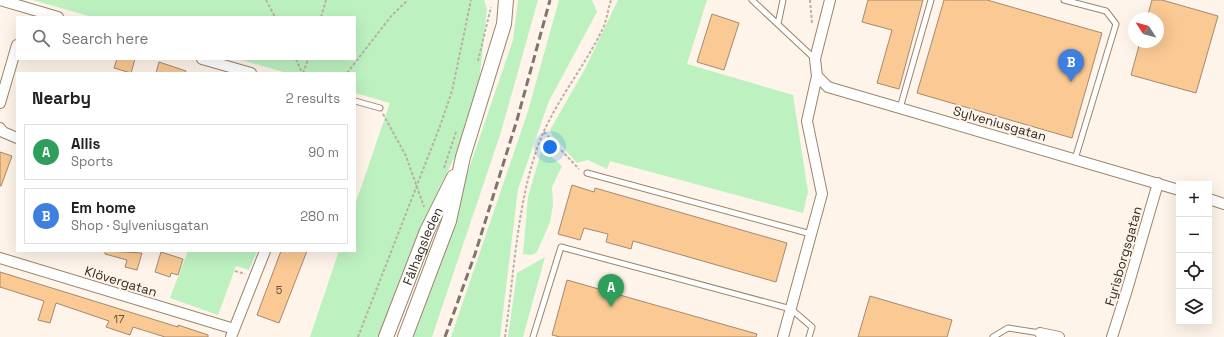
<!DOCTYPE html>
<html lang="en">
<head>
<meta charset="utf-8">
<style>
  body { margin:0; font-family:"Space Grotesk",sans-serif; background:#f2f2f2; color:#202124 }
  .controls { position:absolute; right:12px; bottom:12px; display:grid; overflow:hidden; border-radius:0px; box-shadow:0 4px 16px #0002 }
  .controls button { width:36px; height:36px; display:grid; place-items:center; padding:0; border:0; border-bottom:1px solid #e0e0e0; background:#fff; color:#202124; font:20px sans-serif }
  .compass { position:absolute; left:1128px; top:12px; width:36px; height:36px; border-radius:50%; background:#fff; box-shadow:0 4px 16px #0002; rotate:306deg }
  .you { position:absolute; left:550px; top:147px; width:14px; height:14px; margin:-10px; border:3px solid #fff; border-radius:50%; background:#1a73e8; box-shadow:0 0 0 6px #1a73e833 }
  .badge { display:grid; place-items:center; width:26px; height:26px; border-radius:50%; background:#b45309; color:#fff; font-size:13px; font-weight:700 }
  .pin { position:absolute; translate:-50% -33px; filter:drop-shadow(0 1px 2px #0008) }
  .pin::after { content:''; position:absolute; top:21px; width:14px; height:12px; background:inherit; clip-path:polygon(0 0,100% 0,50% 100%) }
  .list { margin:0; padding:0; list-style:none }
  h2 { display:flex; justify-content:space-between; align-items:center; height:52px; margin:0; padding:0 16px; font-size:17px }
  h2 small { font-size:13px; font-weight:400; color:#757577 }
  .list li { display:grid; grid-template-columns:26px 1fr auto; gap:12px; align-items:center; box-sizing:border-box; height:56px; margin:0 8px 8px; padding:0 8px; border:1px solid #e0e0e0; border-radius:0px }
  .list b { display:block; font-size:15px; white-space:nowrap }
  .list p { margin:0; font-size:13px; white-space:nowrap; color:#757577 }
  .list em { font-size:13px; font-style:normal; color:#757577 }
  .icon { flex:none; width:22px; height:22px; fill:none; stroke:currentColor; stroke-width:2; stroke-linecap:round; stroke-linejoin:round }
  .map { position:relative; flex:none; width:1224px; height:337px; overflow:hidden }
  .search { position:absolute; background:#fff; box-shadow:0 4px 16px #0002; left:16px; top:16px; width:340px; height:44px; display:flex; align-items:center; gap:10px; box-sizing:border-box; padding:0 14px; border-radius:0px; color:#757577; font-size:15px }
  .panel { position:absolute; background:#fff; box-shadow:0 4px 16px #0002; left:16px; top:72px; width:340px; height:180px; border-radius:0px }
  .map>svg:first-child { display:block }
  .green { fill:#bdf1c0 }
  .building { fill:#fac994; stroke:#a28a71 }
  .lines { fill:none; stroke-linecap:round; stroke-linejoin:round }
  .lane-casing { stroke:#9c846c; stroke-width:7 }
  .street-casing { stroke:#9c846c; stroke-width:12 }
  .secondary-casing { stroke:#9c846c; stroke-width:16 }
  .path { stroke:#bab0a5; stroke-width:2; stroke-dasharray:3 2; stroke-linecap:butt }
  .lane { stroke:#fff; stroke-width:5 }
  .street { stroke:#fff; stroke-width:10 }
  .secondary { stroke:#fff; stroke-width:14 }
  .rail { stroke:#7f756a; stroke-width:3; stroke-dasharray:8 4; stroke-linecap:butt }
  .labels { text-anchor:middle; stroke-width:4; stroke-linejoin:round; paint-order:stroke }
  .number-label { font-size:11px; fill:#65513c }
  .street-label { font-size:13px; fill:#33291f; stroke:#fef4e9 }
</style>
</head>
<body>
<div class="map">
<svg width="1224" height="337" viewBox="0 0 1224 337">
  <rect width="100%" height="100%" fill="#fef4e9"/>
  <path class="green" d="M33,0h451l3,9 -8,74 -23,71 -36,74 -42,109h-68l29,-86h16v-46l35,-102 -35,-10v-20h-68l-49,-14h117v-42h-263z
    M518,0h20l-37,132 -69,205h-18l-1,-4 100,-293z
    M559,0h33l5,12 -48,89 -31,88 -18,148h-49l77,-226z
    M618,0h89l-20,64 106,31 15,97 -5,21 -193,-52 -3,8 -19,-9 -11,3 -25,-28 -2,-5 35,-61z
    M542,149l20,17 -10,21 1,18 -3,17 -13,30 -6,3 -8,-1 5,-57z
    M188,251h69l-8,19 -13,-4 -18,49 -48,-17z
    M545,257l-22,80h-15l9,-64z"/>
  <path class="building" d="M868,0h55l-24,89 -22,-6 15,-53 -30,-8z
    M944,0h43l115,33 -30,105 -155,-45z
    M1152,0h10l56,16 -22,77 -65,-18 9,-33h18v-24h-11z
    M712,14l27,9 -15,47 -27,-8z
    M117,59h18l-4,14 -17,-5z
    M159,62l27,9 -1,2h-29z
    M0,152l12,4 -11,30h-1z
    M572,185l22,7 1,-4 192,55 -11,39 -143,-41 -2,8 -25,-7 2,-8 -24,-6 -4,12 -22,-6z
    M105,251l37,2 -5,17 -12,-3 2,-7 -22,-6z
    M281,251h26l-28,72 -22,-8z
    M161,252l22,7 -5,16 -7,-2 -1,4 -15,-5z
    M0,272l178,55v-2l30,10v2h-43l-32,-10 -3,8 -24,-8 3,-6 -53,-18 -6,20 -12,-3 6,-19 -44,-14z
    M567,280l190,54 -1,3h-196l-8,-2z
    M870,296l82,24 -5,17h-89z"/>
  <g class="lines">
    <g class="lane-casing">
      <path id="lane" d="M752,0l63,59
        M1064,0l42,11 10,13 -41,135
        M778,24l5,-24
        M355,101l25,7
        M900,108l31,-108
        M587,173l224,61
        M533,337l28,-90 230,62 21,18 -3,10
        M993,337l15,-9 32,5"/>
    </g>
    <g class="street-casing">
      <path id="street" d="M0,0l58,17
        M830,0l-15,59 2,17 11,11 351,103
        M202,59l49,14
        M0,103l17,-58
        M0,128l3,4 14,6
        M1209,199l15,5
        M0,258l234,71
        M1040,333l19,4
        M231,337l34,-86
        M783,337l39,-143 -15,-73 10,-45
        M1112,337l14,-44 32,-110"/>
    </g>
    <g class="secondary-casing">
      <g id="secondary">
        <path id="s1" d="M386,337l41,-106 27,-54"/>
        <path d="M405,337l44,-116 14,-64 41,-133 2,-24"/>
      </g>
    </g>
    <path class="path" d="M266,0l9,17
      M810,0l2,23
      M321,17l5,-17
      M296,59l6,14
      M478,61l13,-54
      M303,73l5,-14
      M347,73l45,-58 16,-15
      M383,114l23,42 18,51
      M544,132l35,37
      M444,168l12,-36
      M235,271l10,3
      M358,337l82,-211 12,-35 19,-91
      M505,337c9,-62 12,-135 34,-194 16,-42 46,-76 65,-117 3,-8 4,-17 7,-26"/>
    <use href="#lane" class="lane"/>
    <use href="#street" class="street"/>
    <use href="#secondary" class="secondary"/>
    <path class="rail" d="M445,337l30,-83 42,-134 33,-120"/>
  </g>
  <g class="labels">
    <g class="number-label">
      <text x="279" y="294">5</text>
      <text x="119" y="323">17</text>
    </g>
    <g class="street-label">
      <text transform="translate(1000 123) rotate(16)" y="5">Sylveniusgatan</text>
      <text dy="5" stroke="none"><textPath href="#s1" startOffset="98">Fålhagsleden</textPath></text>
      <text transform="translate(1123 256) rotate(-74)" y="5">Fyrisborgsgatan</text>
      <text transform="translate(121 281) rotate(17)" y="5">Klövergatan</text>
    </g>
  </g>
</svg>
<div class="controls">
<button>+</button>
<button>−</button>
<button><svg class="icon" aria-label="locate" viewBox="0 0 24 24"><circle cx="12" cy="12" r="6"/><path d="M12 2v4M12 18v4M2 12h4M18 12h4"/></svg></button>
<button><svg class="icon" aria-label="layers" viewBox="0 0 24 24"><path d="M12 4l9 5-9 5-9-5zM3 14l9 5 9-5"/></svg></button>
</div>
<svg class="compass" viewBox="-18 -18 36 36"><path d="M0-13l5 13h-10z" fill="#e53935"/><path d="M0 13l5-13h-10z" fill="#757577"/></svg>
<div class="you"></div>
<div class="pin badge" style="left:611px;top:307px;background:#2e9e5b">A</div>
<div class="pin badge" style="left:1071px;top:82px;background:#3f7fe0">B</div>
<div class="search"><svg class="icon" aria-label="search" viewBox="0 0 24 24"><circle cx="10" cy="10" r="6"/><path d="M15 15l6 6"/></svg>Search here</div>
<section class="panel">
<h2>Nearby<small>2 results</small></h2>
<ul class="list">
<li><span class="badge" style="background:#2e9e5b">A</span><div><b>Allis</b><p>Sports</p></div><em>90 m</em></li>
<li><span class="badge" style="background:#3f7fe0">B</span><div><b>Em home</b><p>Shop · Sylveniusgatan</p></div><em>280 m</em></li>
</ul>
</section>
</div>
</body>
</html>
